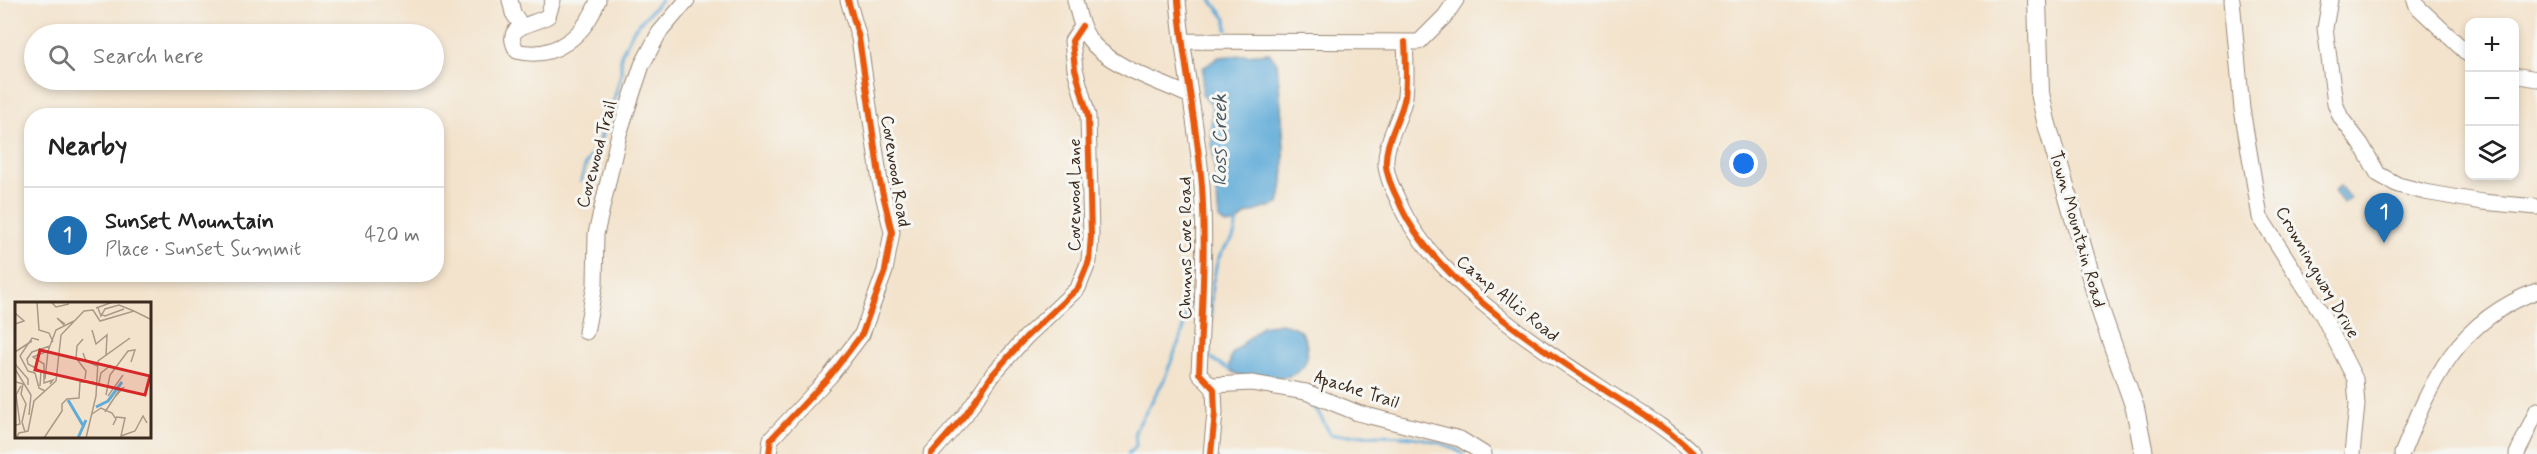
<!DOCTYPE html>
<html lang="en">
<head>
<meta charset="utf-8">
<style>
  body { margin:0; font-family:Mynerve,sans-serif; background:#f2f2f2; color:#222 }
  .controls { position:absolute; right:18px; top:18px; display:grid; overflow:hidden; border-radius:12px; box-shadow:0 3px 9px #0003 }
  .controls button { width:54px; height:54px; display:grid; place-items:center; padding:0; border:0; border-bottom:2px solid #e0e0e0; background:#fff; color:#222; font:30px sans-serif }
  .you { position:absolute; left:1744px; top:164px; width:21px; height:21px; margin:-15px; border:4px solid #fff; border-radius:50%; background:#1a73e8; box-shadow:0 0 0 9px #1a73e833 }
  .badge { display:grid; place-items:center; width:39px; height:39px; border-radius:50%; background:#1f6fb2; color:#fff; font-size:20px; font-weight:700 }
  .pin { position:absolute; translate:-50% -50px; filter:drop-shadow(0 2px 3px #0008) }
  .pin::after { content:''; position:absolute; top:32px; width:21px; height:18px; background:inherit; clip-path:polygon(0 0,100% 0,50% 100%) }
  .list { margin:0; padding:0; list-style:none }
  h2 { display:flex; justify-content:space-between; align-items:center; height:78px; margin:0; padding:0 24px; font-size:26px }
  h2 small { font-size:20px; font-weight:400; color:#767676 }
  .list li { display:grid; grid-template-columns:39px 1fr auto; gap:18px; align-items:center; box-sizing:border-box; height:96px; padding:0 24px; border-top:2px solid #e0e0e0 }
  .list b { display:block; font-size:22px; white-space:nowrap }
  .list p { margin:0; font-size:20px; white-space:nowrap; color:#767676 }
  .list em { font-size:20px; font-style:normal; color:#767676 }
  .icon { flex:none; width:33px; height:33px; fill:none; stroke:currentColor; stroke-width:2; stroke-linecap:round; stroke-linejoin:round }
  .map { position:relative; flex:none; width:2537px; height:454px; overflow:hidden }
  .search { position:absolute; background:#fff; box-shadow:0 3px 9px #0003; left:24px; top:24px; width:420px; height:66px; display:flex; align-items:center; gap:15px; box-sizing:border-box; padding:0 21px; border-radius:33px; color:#767676; font-size:22px }
  .panel { position:absolute; background:#fff; box-shadow:0 3px 9px #0003; left:24px; top:108px; width:420px; height:174px; border-radius:24px }
  .map>svg:first-child { display:block }
  .water { fill:#60abd8; stroke:#4e6a7b; stroke-width:1.5 }
  .lines { fill:none; stroke-linecap:round; stroke-linejoin:round }
  .stream { stroke:#60abd8; stroke-width:3 }
  .minor-casing { stroke:#978675; stroke-width:17 }
  .major-casing { stroke:#978675; stroke-width:20 }
  .minor { stroke:#fff; stroke-width:15 }
  .major { stroke:#fff; stroke-width:18 }
  .cycleway-casing { stroke:#f6f6f2; stroke-width:10 }
  .cycleway { stroke:#e8590c; stroke-width:6 }
  .labels { text-anchor:middle; stroke-width:6; stroke-linejoin:round; paint-order:stroke }
  .street-label { font-size:18px; fill:#3b2a1e; stroke:#f6f6f2 }
  .water-label { font-size:20px; font-style:italic; fill:#48575f; stroke:#f6f6f2 }
  .inset-river { fill:none; stroke:#60abd8; stroke-width:3 }
  .inset-road { fill:none; stroke:#a99986; stroke-width:1.5 }
  .view { fill:#d62828; fill-opacity:0.15; stroke:#d62828; stroke-width:3 }
  .inset-edge { fill:none; stroke:#3b2a1e; stroke-width:3 }
</style>
</head>
<body>
<div class="map">
<svg width="2537" height="454" viewBox="0 0 2537 454">
  <rect width="100%" height="100%" fill="#f6f6f2"/>
  <filter id="ink" filterUnits="userSpaceOnUse"><feTurbulence type="fractalNoise" baseFrequency=".0167" numOctaves="2"/><feDisplacementMap in="SourceGraphic" scale="12" xChannelSelector="R" yChannelSelector="G"/><feConvolveMatrix kernelMatrix="1 2 1 2 8 2 1 2 1" color-interpolation-filters="sRGB"/></filter>
  <filter id="wash" filterUnits="userSpaceOnUse"><feTurbulence type="fractalNoise" baseFrequency=".008" numOctaves="4" result="noise"/><feDisplacementMap in="SourceGraphic" scale="24" xChannelSelector="R" yChannelSelector="G"/><feGaussianBlur stdDeviation="1.35" result="paint"/><feColorMatrix in="noise" values="0 0 0 0 0 0 0 0 0 0 0 0 0 0 0 0 0 1.4 0 .05"/><feComposite in="paint" operator="in"/></filter>
  <g filter="url(#wash)">
    <rect width="100%" height="100%" fill="#f3e3cc"/>
    <path class="water" d="M1269,53l8,10c3,41 13,102 2,141l-32,10 -10,9 -11,2 -7,-6 -8,-88 1,-25 -10,-12 1,-26 16,-11z
      M2340,186l10,13 -6,5 -10,-13z
      M1281,323c4,1 9,2 13,4 15,7 18,33 5,44 -15,12 -57,9 -71,-2l4,-15 30,-28z"/>
    <g class="lines">
      <path class="stream" d="M1211,0l15,19 1,11
        M581,181l5,-17 13,-22 12,-31 10,-37v-19l13,-26 27,-29
        M1232,368l-4,1 -19,-12 3,-73c3,-8 3,-16 6,-24 6,-18 19,-15 18,-40
        M1300,397l18,15 13,23c42,1 96,-5 132,19
        M1128,454l8,-8 -1,-15 29,-51 19,-49 4,-25 9,-15"/>
    </g>
  </g>
  <g filter="url(#ink)">
    <g class="lines">
      <g class="minor-casing">
        <path id="minor" d="M510,0l3,13 8,12
          M553,0l-5,16c-15,10 -47,8 -31,35 38,10 69,-17 81,-51
          M1075,0c3,13 6,27 14,39 19,27 72,43 101,57
          M1178,0c5,62 19,124 24,186 4,62 0,125 -3,187l15,16 1,24 -4,41
          M2232,0l10,109 18,108 62,97 33,65 2,26 -5,49
          M2330,0l-5,28 10,75 6,15 20,26 17,30 20,11 27,7 57,10 55,5
          M2415,0l2,6 53,50
          M1182,41l237,1 26,-26 11,-16
          M1405,42c1,18 2,36 0,54 -4,24 -21,45 -19,70 1,11 7,24 12,34 30,76 141,147 208,191 31,20 62,37 88,63
          M2514,75l23,4
          M586,332l9,-47 1,-51 23,-100 23,-69 17,-32 28,-33
          M1213,385l39,-2 54,9 52,21 102,26 24,15
          M769,454l2,-15 59,-63 32,-42 23,-63 7,-39 -12,-50 -21,-144 -11,-38
          M931,454l34,-39 28,-41 33,-37 52,-49 11,-27 2,-25 -3,-120 -13,-47 -3,-28 10,-15
          M2402,454c30,-75 55,-133 135,-163
          M2517,454l20,-44"/>
      </g>
      <g class="major-casing">
        <path id="major" d="M2037,0l3,93 6,28 56,194 33,93 9,46"/>
      </g>
      <use href="#minor" class="minor"/>
      <use href="#major" class="major"/>
      <g class="cycleway-casing">
        <path id="cycleway" d="M1178,0c5,62 19,124 24,186 4,62 0,125 -3,187l15,16 1,24 -4,41
          M1405,42c1,18 2,36 0,54 -4,24 -21,45 -19,70 1,11 7,24 12,34 30,76 141,147 208,191 31,20 62,37 88,63
          M769,454l2,-15 59,-63 32,-42 23,-63 7,-39 -12,-50 -21,-144 -11,-38
          M931,454l34,-39 28,-41 33,-37 52,-49 11,-27 2,-25 -3,-120 -13,-47 -3,-28 10,-15"/>
      </g>
      <use href="#cycleway" class="cycleway"/>
    </g>
  </g>
  <g class="labels">
    <g class="street-label">
      <text transform="translate(596 154) rotate(-75)" y="6">Covewood Trail</text>
      <text transform="translate(896 171) rotate(81)" y="6">Covewood Road</text>
      <text transform="translate(1074 195) rotate(-90)" y="6">Covewood Lane</text>
      <text transform="translate(2078 229) rotate(74)" y="6">Town Mountain Road</text>
      <text transform="translate(1185 248) rotate(-90)" y="6">Chunns Cove Road</text>
      <text transform="translate(2318 272) rotate(60)" y="6">Crowningway Drive</text>
      <text transform="translate(1508 298) rotate(39)" y="6">Camp Allis Road</text>
      <text transform="translate(1357 389) rotate(18)" y="6">Apache Trail</text>
    </g>
    <g class="water-label">
      <text transform="translate(1219 140) rotate(-90)" y="7">Ross Creek</text>
    </g>
  </g>
  <g transform="translate(15 302)">
    <rect width="136" height="136" fill="#f3e3cc"/>
    <path class="inset-river" d="M53,98l16,27M81,105l12,-6 14,-19M63,136l8,-18"/>
    <path class="inset-road" d="M22,0l2,28 10,3 4,9M37,1l4,4 13,-3M81,6l17,-6M83,6l3,8 4,-7 14,-4 15,6M0,11l9,8 -9,3M85,12l5,2 19,-7M49,23l-7,-7 8,6M77,28l4,14 11,-9 -1,21M68,37l-6,7 -1,12 10,13 -1,8M0,50l17,-11M68,51l3,8 11,5M0,62l13,15v6M0,67l16,26 -2,20M20,71l4,15 6,3M20,71l-7,-2 -8,-15 12,-18 7,2M30,77l3,-28M1,80l7,2 -2,10 5,10 -4,18 3,10M84,81l2,-10 10,-8M35,82l3,-4 -9,3v-19l-11,-7 15,-6 8,-21 18,-9M25,84l1,-15 -13,-7 -1,-5 5,-7 18,-6M91,93l4,-20 18,-24 7,-1 -4,12M93,94l15,-21M90,110l15,-23 3,-1 -9,10M77,112l9,-6 11,5 4,6 -3,6M101,115l9,1 -4,18 14,-5 8,-15 4,7M1,123l4,-1 -4,-29 5,-9M1,136l3,-5 9,-2 6,-30 22,-20 5,-46 23,-24 9,-1 7,11 34,-10 18,9M29,136l18,-27v-7l5,-5 12,-1 1,-16h14M71,136l10,-42 2,-35 32,-23"/>
    <path class="view" d="M25,48l110,26 -5,19 -110,-25z"/>
    <rect width="136" height="136" class="inset-edge"/>
  </g>
</svg>
<div class="controls">
<button>+</button>
<button>−</button>
<button><svg class="icon" aria-label="layers" viewBox="0 0 24 24"><path d="M12 4l9 5-9 5-9-5zM3 14l9 5 9-5"/></svg></button>
</div>
<div class="you"></div>
<div class="pin badge" style="left:2384px;top:243px">1</div>
<div class="search"><svg class="icon" aria-label="search" viewBox="0 0 24 24"><circle cx="10" cy="10" r="6"/><path d="M15 15l6 6"/></svg>Search here</div>
<section class="panel">
<h2>Nearby<small></small></h2>
<ul class="list">
<li><span class="badge">1</span><div><b>Sunset Mountain</b><p>Place · Sunset Summit</p></div><em>420 m</em></li>
</ul>
</section>
</div>
</body>
</html>
